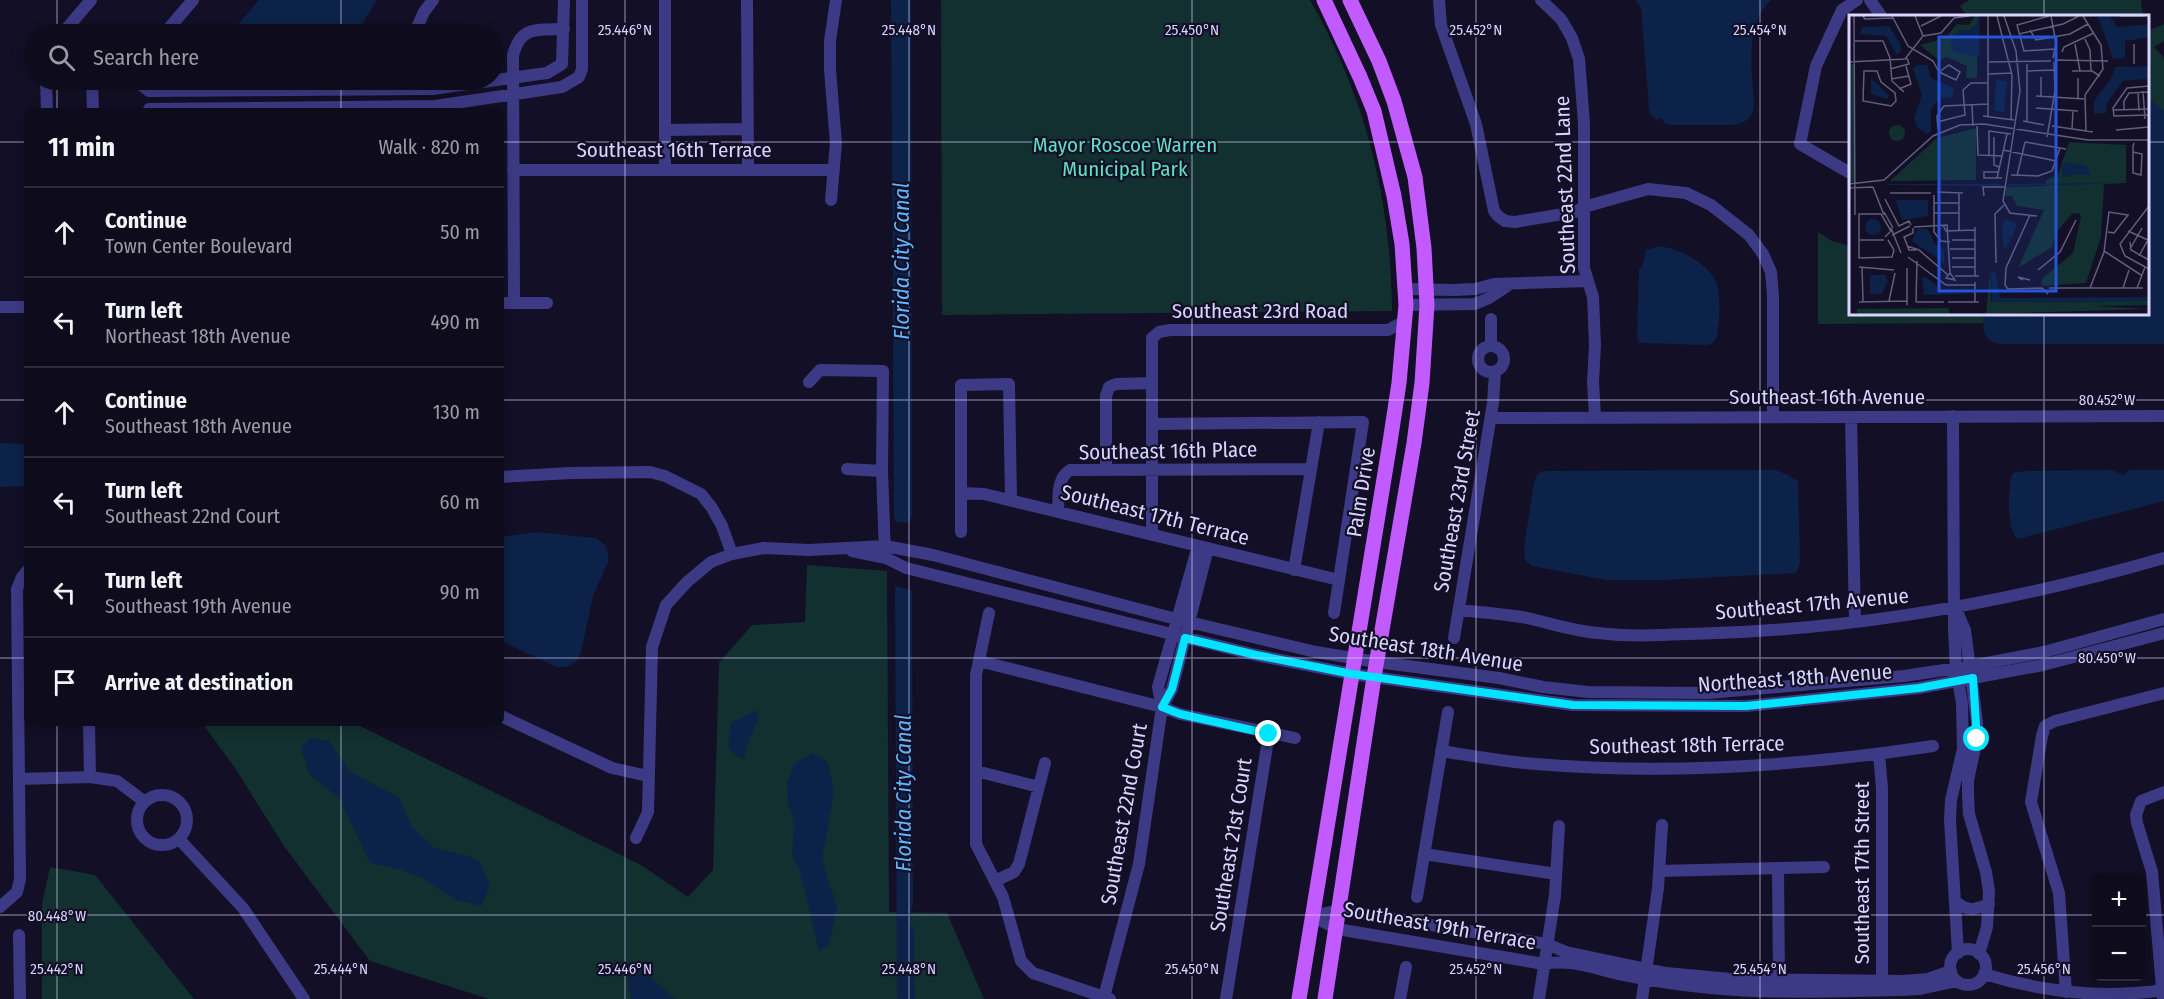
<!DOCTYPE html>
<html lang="en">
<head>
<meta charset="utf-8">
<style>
  body { margin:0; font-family:"Fira Sans Condensed",sans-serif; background:#171425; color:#f1f3f6 }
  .controls { position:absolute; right:18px; bottom:18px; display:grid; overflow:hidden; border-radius:9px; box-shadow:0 3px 15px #0003 }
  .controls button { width:54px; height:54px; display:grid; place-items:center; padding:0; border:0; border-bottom:2px solid #2e2b3b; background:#0e0b1c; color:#f1f3f6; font:30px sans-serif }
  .stop { position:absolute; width:18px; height:18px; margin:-14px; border:4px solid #00e5ff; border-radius:50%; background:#fff }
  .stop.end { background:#00e5ff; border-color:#fff; box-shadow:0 2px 6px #0008 }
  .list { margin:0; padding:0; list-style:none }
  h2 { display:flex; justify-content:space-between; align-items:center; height:78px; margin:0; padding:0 24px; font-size:26px }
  h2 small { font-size:20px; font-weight:400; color:#9b9ba3 }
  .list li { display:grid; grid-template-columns:39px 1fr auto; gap:18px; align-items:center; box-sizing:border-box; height:90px; padding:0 24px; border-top:2px solid #2e2b3b }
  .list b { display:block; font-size:22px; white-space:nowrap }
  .list p { margin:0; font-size:20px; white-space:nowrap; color:#9b9ba3 }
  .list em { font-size:20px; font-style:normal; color:#9b9ba3 }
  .icon { flex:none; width:33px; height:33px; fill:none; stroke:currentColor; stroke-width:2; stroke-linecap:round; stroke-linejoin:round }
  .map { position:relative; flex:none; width:2164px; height:999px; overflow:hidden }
  .search { position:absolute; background:#0e0b1c; box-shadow:0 3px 15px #0003; left:24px; top:24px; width:480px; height:66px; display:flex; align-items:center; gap:15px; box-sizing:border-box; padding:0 21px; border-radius:33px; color:#9b9ba3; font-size:22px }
  .panel { position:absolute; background:#0e0b1c; box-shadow:0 3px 15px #0003; left:24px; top:108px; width:480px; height:618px; border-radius:9px }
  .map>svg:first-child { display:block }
  .green { fill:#12302f }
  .water { fill:#0c2248 }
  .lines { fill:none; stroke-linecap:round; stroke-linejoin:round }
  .minor { stroke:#3d3a85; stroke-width:12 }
  .major { stroke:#c25bff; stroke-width:15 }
  .route { stroke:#00e5ff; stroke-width:8 }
  .ticks { fill:none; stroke:#d9d4ff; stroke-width:1.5; stroke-opacity:0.45 }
  .labels { text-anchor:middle; stroke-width:4.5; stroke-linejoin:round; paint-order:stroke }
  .park-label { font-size:21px; fill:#5fe0c0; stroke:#130f26 }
  .street-label { font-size:21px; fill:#d9d4ff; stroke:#130f26 }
  .water-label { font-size:22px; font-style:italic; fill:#62b6ff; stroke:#130f26 }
  .inset-road { fill:none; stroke:#625e7d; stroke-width:1.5 }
  .view { fill:#2655da; fill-opacity:0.15; stroke:#2655da; stroke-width:3 }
  .inset-edge { fill:none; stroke:#d9d4ff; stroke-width:3 }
  .ticks-label { font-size:15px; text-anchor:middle; fill:#d9d4ff; stroke:#130f26; stroke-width:4.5; stroke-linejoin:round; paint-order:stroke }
</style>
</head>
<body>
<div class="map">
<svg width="2164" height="999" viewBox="0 0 2164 999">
  <rect width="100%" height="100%" fill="#130f26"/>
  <path class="green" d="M941,0h369c56,97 81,200 82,311l-450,4z
    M1969,0h172l2,16h-176l-7,-10z
    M2164,24v17l-10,6 10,11v264l-346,2v-92l14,9 18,5v68h298v-283z
    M807,565l80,6 2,341 58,1 37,86h-495l-119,-38 -86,-115 -49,-78 -33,-45h152l287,142 47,32 25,-27 6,-207 33,-38 53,-3z
    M50,867l45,8 99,124h-152v-95z"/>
  <path class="water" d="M259,0h118l-21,34h-123v-4z
    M891,0h20l1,515 -3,8 -13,-1 -2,-4z
    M1636,0h135c-24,23 -20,58 -18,89 1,9 3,20 -3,28 -4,5 -11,7 -17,8h-60l-7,-1 -5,-6 -4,2 -6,-5 -2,-7 -8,-100z
    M2148,98l16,13v233h-166c-16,-5 -15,-16 -15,-30h165z
    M1660,246c19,3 46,16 55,34 6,9 5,45 2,56 -1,5 -5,7 -9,9l-69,-2 -2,-6 2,-67 4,-6 3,-14z
    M0,443l27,1v42l-27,1z
    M1773,470c6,0 21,8 25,11l2,82 -4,10 -133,7h-57l-74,-14 -7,-6 -1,-14 10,-63 3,-8 6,-4z
    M2112,470l11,5 7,-5h34v31l-146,38c-12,-8 -10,-51 -6,-65l4,-2 11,-1z
    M536,532l60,6 9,7 3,8v9l-15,34 -12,56 -5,10 -9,5h-10l-56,-26v-104z
    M895,586l17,4 1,314 -3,11v9l4,4 1,71h-18z
    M757,710l2,9 -8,15 -8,26 -8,-5 -7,-8 3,-24z
    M310,738l19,3 20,30 50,27 12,28 22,21 37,10 10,5 10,24 -9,20 -25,-6 -32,-21 -23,-9 -31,-7 -31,-65 -30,-24 -8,-26z
    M812,753l16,9 6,30 -12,67 15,49 -8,38 -10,4 -20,-82 -7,-11 2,-35 -6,-18 -1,-20 7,-20z
    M640,968l33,29 3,2h-45l-4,-25z"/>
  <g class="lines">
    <path class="minor" d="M665,0v170
      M747,0l1,170
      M1439,0l2,25 35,99 18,87 4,5 7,5 10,1 60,-10 9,-5 64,-18 38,4 25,12 38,30 14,19 8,18 2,24v121
      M1541,0l20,19 11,19 7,21 5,64v145l9,29 2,48 -2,37 2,35
      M1870,0l11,16
      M62,34l29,-34
      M164,34l29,-34
      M414,34l10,-22 9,-12
      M46,80l1,31
      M92,80l1,31
      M135,80l14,11 283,-2 115,-16 15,-9 2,-64
      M149,109l286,-3 127,-19 17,-10 3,-8v-69
      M665,130l83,-1
      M513,170h321
      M1850,173l-50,-29 16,-78 26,-56 15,-10
      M831,200l5,-57 -6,-73v-29l6,-41
      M1405,289l49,1 21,-1 19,-5 94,-3
      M501,303h46
      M514,303l-1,-248c8,-30 25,-25 51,-26
      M1406,305l69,-1 14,-6 21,-14
      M0,307h27
      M1491,319v27
      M1478 359a13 13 0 1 1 26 0a13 13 0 1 1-26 0Z
      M809,382l11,-12 63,1 -1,100 3,83
      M1953,416l1,212 2,41 6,34 1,46 -12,51 -1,20 8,133
      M1851,417l4,205
      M1491,418l673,-2
      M1152,424l211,-2 -29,191
      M847,469l35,2
      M1106,470v-74l3,-9 7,-3 36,-1
      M501,477l70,-4 79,-1 15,4 36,18 11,14 10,18 10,28
      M961,493l23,1 355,86
      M1058,512c1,-15 -2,-33 12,-42l241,-1
      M961,532v-147l48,-1 2,116
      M1152,535v-197l7,-6 11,-2h218l17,-9
      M852,551l34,7 20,10 350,87 96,19 221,31 173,1 173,-18 124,-23 121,-32
      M1294,570l25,-148
      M1956,609l9,21 12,92v17l-9,41v15l1,19 17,58 3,20 -2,35 -8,27
      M1459,610c21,2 42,4 63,7 25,5 50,14 76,16 39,5 79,1 118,0 152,-5 302,-33 448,-75
      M989,613l-13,62v169l27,53 18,64 12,12 77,26
      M1454,638l39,-235 2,-31
      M979,661l183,46 18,7 115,24
      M1162,707l-4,-20 40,-141
      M501,716l111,52 36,8
      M89,723l1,54
      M1441,751c32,5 64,11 95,13 132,11 266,2 397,-18
      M1879,754l3,34v199
      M976,771l63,16
      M19,779l71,-2 27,4 28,21
      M137 820a25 25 0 1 1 50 0a25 25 0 1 1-50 0Z
      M636,838l12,-26 4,-165 14,-42 21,-23 24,-20 21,-8 32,-6 45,2 76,-4 48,9 243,64 140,33 61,10 122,16 44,9 45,5 120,1 196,-17 67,-10 73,-14 120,-33
      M179,839l64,69 61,91
      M1424,854l132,20
      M1778,868l1,119
      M1659,871l165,-4
      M995,881l19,-9 5,-8 26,-101
      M1417,897l31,-185
      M1955,901c12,11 19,9 34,3
      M0,907l17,-15 3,-13 -3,-290 5,-12 5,-6
      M1312,916l25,13 207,35c27,-6 54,6 80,11 28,6 57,10 86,13 63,6 127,3 191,2l19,-1 37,-8
      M1312,916l28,-6 207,34 19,8 100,21 64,6 173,2 25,-2 23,-8
      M19,935l1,64
      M1950 967a18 18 0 1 1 36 0a18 18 0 1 1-36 0Z
      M1984,974c59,18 119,25 180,16
      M2066,992l-7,-99 -28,-91 11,-66 3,-10 10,-5 109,-28
      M1104,997l35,-133 23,-157 10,-18 36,-141
      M1226,999l43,-265
      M1400,999l6,-32
      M1539,999l16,-104 4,-69
      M1642,999l16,-111 4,-63
      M2163,999l-11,-127 -15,-49 -1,-8 5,-14 23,-9"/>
    <path class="major" d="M1299,999l91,-557 9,-59 7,-78 -4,-61 -8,-48 -20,-85 -14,-34 -36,-77
      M1325,999l49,-322 40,-234 8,-60 5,-78 -3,-57 -9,-71 -21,-76 -15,-40 -29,-61"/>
  </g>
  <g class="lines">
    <path class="route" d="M1269,734l-89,-20 -18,-7 10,-18 13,-51 71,17 96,19 221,31 173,1 173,-18 54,-10 4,61"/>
  </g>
  <path class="ticks" d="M57,0v34M341,0v34M625,0v999M909,0v999M1192,0v999M1476,0v999M1760,0v999M2044,0v16M57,80v31M341,80v31M0,142h27M501,142h1349M2148,142h16M2044,314v685M0,400h27M501,400h1663M0,658h27M501,658h1663M57,723v276M341,723v276M0,915h2096M2142,915h22"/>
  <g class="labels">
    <g class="park-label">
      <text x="1125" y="152">Mayor Roscoe Warren<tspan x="1125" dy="24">Municipal Park</tspan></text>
    </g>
    <g class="street-label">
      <text x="674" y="157">Southeast 16th Terrace</text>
      <text transform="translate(1565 185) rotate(-92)" y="7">Southeast 22nd Lane</text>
      <text x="1260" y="318">Southeast 23rd Road</text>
      <text x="1827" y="404">Southeast 16th Avenue</text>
      <text transform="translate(1168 451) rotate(-1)" y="7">Southeast 16th Place</text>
      <text transform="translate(1361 492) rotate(-81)" y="7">Palm Drive</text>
      <text transform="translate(1457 501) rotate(-80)" y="7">Southeast 23rd Street</text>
      <text transform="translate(1155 515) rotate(14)" y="7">Southeast 17th Terrace</text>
      <text transform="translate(1812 604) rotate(-5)" y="7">Southeast 17th Avenue</text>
      <text transform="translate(1426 649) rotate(9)" y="7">Southeast 18th Avenue</text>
      <text transform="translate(1795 678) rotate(-4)" y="7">Northeast 18th Avenue</text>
      <text transform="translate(1687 745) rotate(-1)" y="7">Southeast 18th Terrace</text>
      <text transform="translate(1124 814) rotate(-80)" y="7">Southeast 22nd Court</text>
      <text transform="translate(1231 845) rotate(-81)" y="7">Southeast 21st Court</text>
      <text transform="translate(1862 873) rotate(-90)" y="7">Southeast 17th Street</text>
      <text transform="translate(1440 926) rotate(10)" y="7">Southeast 19th Terrace</text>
    </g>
    <g class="water-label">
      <text transform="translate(901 261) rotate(-90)" y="8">Florida City Canal</text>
      <text transform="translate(903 793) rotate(-90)" y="8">Florida City Canal</text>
    </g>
  </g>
  <g transform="translate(1849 15)">
    <rect width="300" height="300" fill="#130f26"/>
    <path d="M126,1h2v62h-11l1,-12 -21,-9 -6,4 -20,-16 23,-6 -1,-5 3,4 12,-14 12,1zM0,49h5v118h-5zM40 118a8 8 0 1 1 16 0a8 8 0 1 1-16 0ZM127,113v52l-86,1 47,-43zM220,127l57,3v38l-22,1 -3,53 -15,46 -41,3 -4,-1 1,-6 31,-26 8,-36 -2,-4 -7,1 -16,19 -4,14 -34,21 26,-58 -27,-4 -5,-10h-7l1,-9 40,-1v-6l12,-5zM141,256l1,31 158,-1v4l-58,1 58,3 -163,5zM100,293v6h-92v-5z" fill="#12302f"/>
    <path d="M128,1h3l-1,41 -26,-5 -3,-11 9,-11h10l8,-6zM261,1l7,11 32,-3v13l-24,4v17l-12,1 -15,-42zM40,11l11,17 1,8 -4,4 -11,-19 -26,-2 2,-7zM68,50h10l4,13 23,10 -1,9 -13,1 -9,11v21l-3,4 -10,-6 -4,-9 8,-25 -9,-25zM300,51v13l-26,2 -16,22 -1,10 -12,1v-13l18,-24 3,-10zM22,63l18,17 -2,4 -16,-5zM147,65l11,1 -3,31 -10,-2zM219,147l19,4 4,10 -14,-2 -15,4v-12zM152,169l-1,2 -114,-1 2,-1zM159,169l92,-1 2,1 -94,2zM47,185h32v16l-26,4zM156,204l12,5 -6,15 -5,-6 4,8 -6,9 -2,-22zM16 212a8 8 0 1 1 16 0a8 8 0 1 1-16 0ZM68,214h11l6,14 10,7v13l-32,-22zM146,257l5,26 149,-1v4l-157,1 -1,-29zM21,260h15l3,6 -6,13h-12zM77,262l18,15 25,2 -45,1 -2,-17z" fill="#0c2248"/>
    <path class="inset-road" d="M5,1l1,199M14,1l2,3 28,-1M43,1l16,30 25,15 6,11M139,1v100M148,1l15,59 -1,45M155,1l12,35 4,40 -17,110 7,12 27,3M200,1l-32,9 7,26 31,-2M202,1l5,27 -3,15M234,1l18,29 2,24 -18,26 1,36M271,1h25M72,11l20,-10M181,15l6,10 34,-6 18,-10M170,19l44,-10 16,-8M74,21l18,-3 13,-15 15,-2M236,24l5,11 1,21M6,26h28l7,17 2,23 12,11M226,29l5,27M285,29v20M213,37l2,-5 30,-14M206,45l53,1M0,47l56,-3 18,-23 -8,-20M139,47l63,-1M178,49v58M100,50l11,7 -4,8 -17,-8zM41,54l19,-5 -2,-6M15,56h13l4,11 14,11 1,8 -5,5 -28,-5zM179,56l27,-1M223,56h20l8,5M139,59l24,-1M192,62v19M229,63v21M42,64l18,-3M300,71l-22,2 -14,20 1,8 35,-1M50,74l12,-5 -5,-18M294,76l2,28M289,77l1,19M187,81l48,3M123,90l1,21M187,93l42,3M264,95l36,-1M275,95v-9l5,-8 20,-1M134,101l31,4M174,106l21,4M88,107l28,-7 -2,-25 8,-7h17M128,111l1,29 24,1M203,111l41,6M89,114l-1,-13 7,-10 44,-2M223,114l1,-18M267,115l33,-3M145,122v28l5,2M198,122l8,-46 -1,-29M176,127l41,7M154,135l53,11M284,137l9,2 -1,21 -8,-2v-27l1,-3M140,141v-25l22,3M149,157h-14v6h18M162,160l27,1 14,-5 8,-23M168,161l8,-34M148,163l10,-44M0,169l35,-4 49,-44 27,-11 24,-1 104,16h61M24,172l11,28M0,173l24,-1M88,177l26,1M41,178h41M110,178v37M85,180v37l7,9 9,1M135,181l-1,-9h22M36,184l14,27 10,-5 2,4M85,188h25M300,191l-29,38 5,12 24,13M35,197l9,16M85,198h25M181,200l-24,53 -1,17 3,4 34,-1 6,6M94,210l3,6 29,-1M65,212l33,-2 3,48 -4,5 9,2 -5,-7M126,212v49M42,213l10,25M64,213v5l-9,4 5,13h7M279,216l20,9M43,220l18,-9M36,222l6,-6 -10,-17h-22v44l33,-1 2,-7 -6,-10M10,225h25M103,225h23M281,227l1,8 18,10M58,231l12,4 29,25M101,234h25M281,234l12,-21M255,236l37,24M290,241l10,-18M59,242l38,28h29M103,243h23M147,248l-1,-49 9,-9M10,252l35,3M13,252l1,34M103,252h23M58,253v37M189,255l22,-18 16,-32M106,261h24M174,265l-5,-3 12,3M126,267v20M200,273h94M241,273l14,-36 5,-40 19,3 -14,18 -6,-1M274,273l6,-18M288,273l8,-21M40,286l6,-28M10,287l48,-1M67,287l1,-41M67,287h28M99,287h31"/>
    <path class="view" d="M90,22h117v254h-117z"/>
    <rect width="300" height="300" class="inset-edge"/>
  </g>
  <g class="ticks-label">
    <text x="625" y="35">25.446°N</text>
    <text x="909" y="35">25.448°N</text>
    <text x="1192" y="35">25.450°N</text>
    <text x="1476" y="35">25.452°N</text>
    <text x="1760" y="35">25.454°N</text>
    <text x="2107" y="405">80.452°W</text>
    <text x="2107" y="663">80.450°W</text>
    <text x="57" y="921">80.448°W</text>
    <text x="57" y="974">25.442°N</text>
    <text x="341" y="974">25.444°N</text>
    <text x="625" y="974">25.446°N</text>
    <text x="909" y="974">25.448°N</text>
    <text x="1192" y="974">25.450°N</text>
    <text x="1476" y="974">25.452°N</text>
    <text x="1760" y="974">25.454°N</text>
    <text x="2044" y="974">25.456°N</text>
  </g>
</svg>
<div class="controls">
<button>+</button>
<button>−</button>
</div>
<div class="stop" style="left:1977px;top:739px"></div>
<div class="stop end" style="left:1269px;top:734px"></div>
<div class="search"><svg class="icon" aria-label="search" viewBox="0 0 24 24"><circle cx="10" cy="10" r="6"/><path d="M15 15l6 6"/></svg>Search here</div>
<section class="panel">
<h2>11 min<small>Walk · 820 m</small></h2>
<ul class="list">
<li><svg class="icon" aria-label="ahead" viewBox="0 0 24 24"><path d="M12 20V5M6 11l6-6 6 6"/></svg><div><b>Continue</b><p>Town Center Boulevard</p></div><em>50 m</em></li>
<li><svg class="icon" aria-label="left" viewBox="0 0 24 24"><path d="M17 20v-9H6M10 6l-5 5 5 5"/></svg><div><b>Turn left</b><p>Northeast 18th Avenue</p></div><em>490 m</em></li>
<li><svg class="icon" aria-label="ahead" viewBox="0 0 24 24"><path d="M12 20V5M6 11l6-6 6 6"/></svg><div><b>Continue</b><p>Southeast 18th Avenue</p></div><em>130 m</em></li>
<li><svg class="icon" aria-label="left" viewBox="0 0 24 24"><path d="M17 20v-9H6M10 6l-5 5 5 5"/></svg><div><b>Turn left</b><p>Southeast 22nd Court</p></div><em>60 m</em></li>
<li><svg class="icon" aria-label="left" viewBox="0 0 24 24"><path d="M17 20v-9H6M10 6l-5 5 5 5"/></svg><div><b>Turn left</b><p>Southeast 19th Avenue</p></div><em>90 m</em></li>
<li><svg class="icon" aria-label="arrive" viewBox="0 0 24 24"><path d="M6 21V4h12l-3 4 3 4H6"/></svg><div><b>Arrive at destination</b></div></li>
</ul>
</section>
</div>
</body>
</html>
